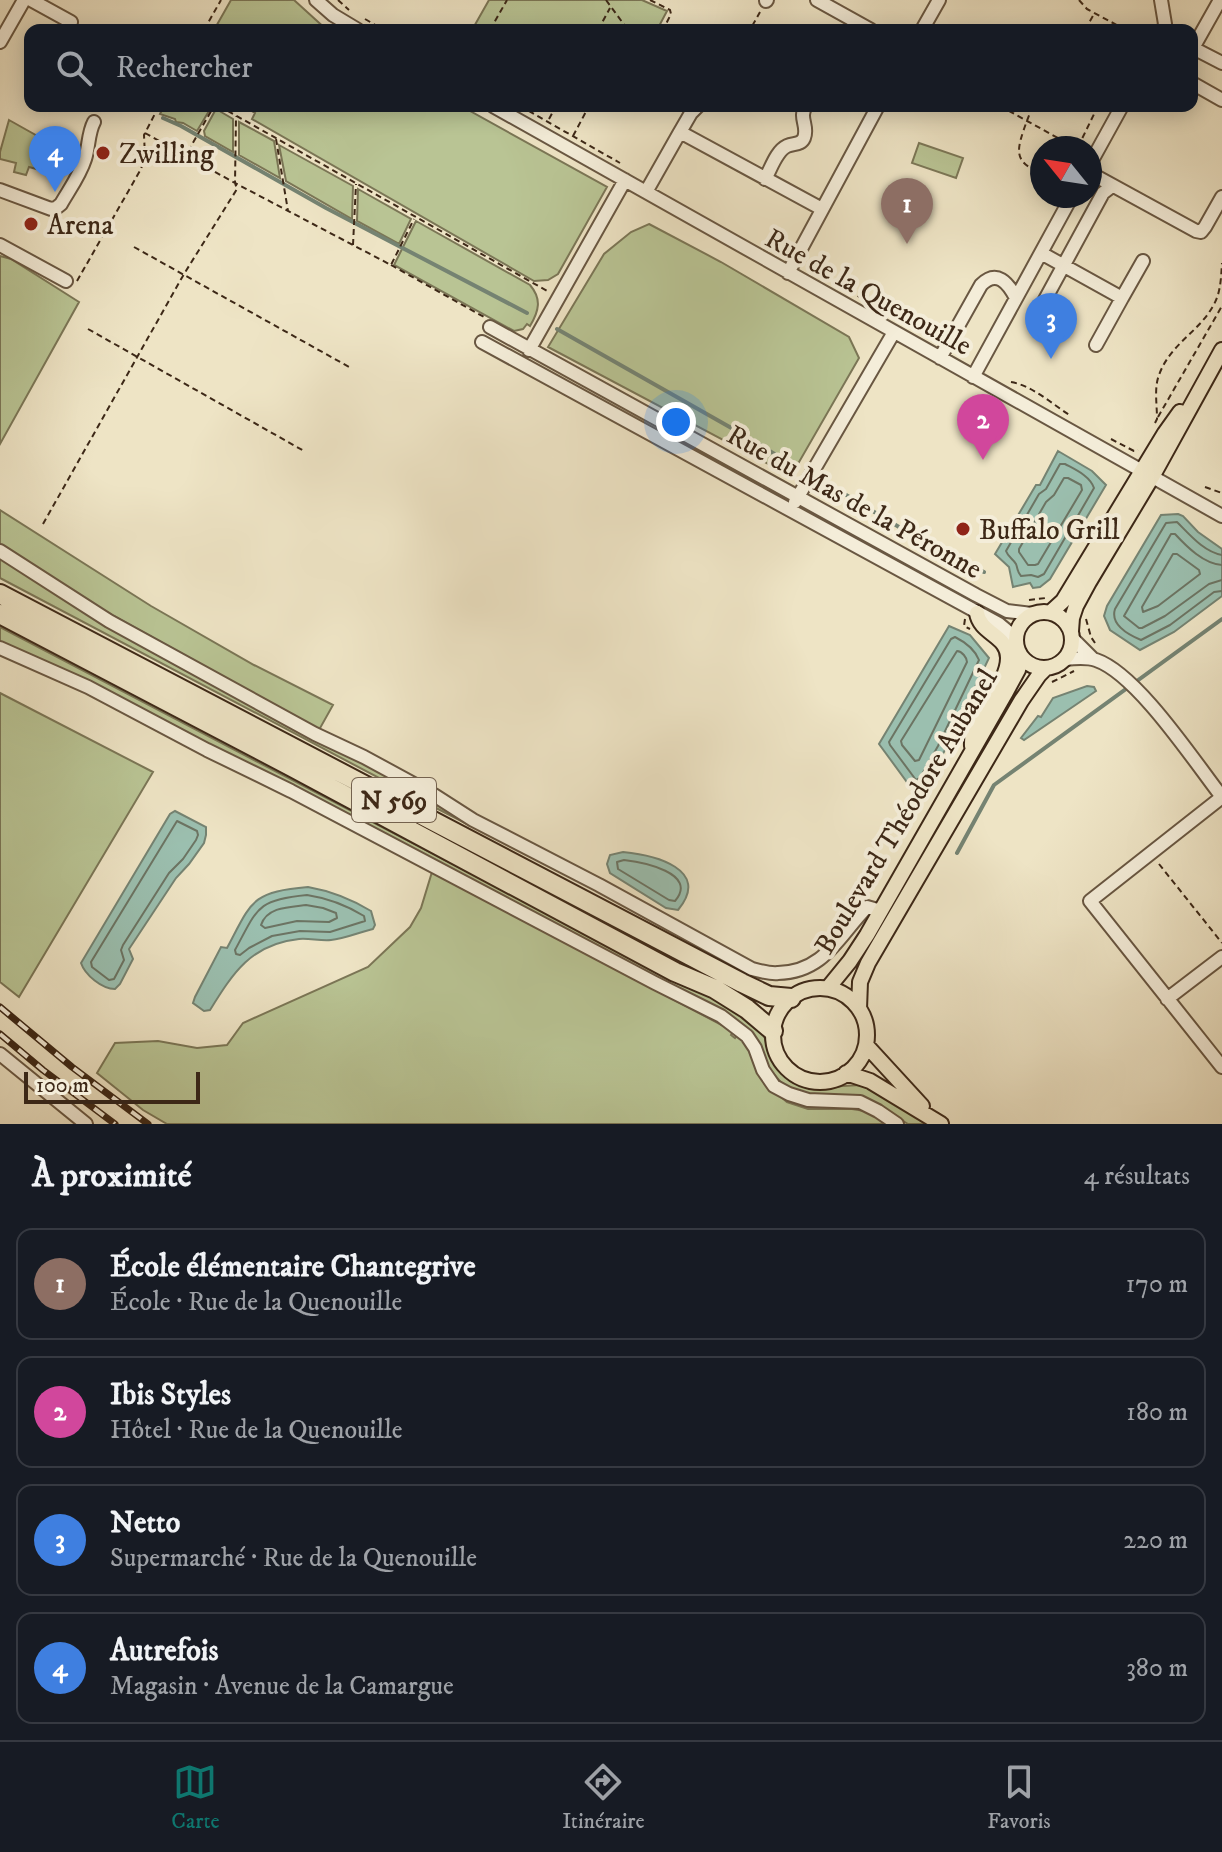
<!DOCTYPE html>
<html lang="fr">
<head>
<meta charset="utf-8">
<style>
  body { margin:0; font-family:"IM FELL DW Pica",serif; background:#242831; color:#f1f3f6 }
  .compass { position:absolute; left:1030px; top:136px; width:72px; height:72px; border-radius:50%; background:#171b24; box-shadow:0 4px 20px #0003; rotate:300deg }
  .scale { position:absolute; left:24px; bottom:20px; width:176px; box-sizing:border-box; padding-left:8px; border:4px solid #3d2817; border-top:0; font-size:22px; line-height:28px; white-space:nowrap; color:#3d2817; -webkit-text-stroke:6px #f4edd9; paint-order:stroke }
  .you { position:absolute; left:676px; top:422px; width:28px; height:28px; margin:-20px; border:6px solid #fff; border-radius:50%; background:#1a73e8; box-shadow:0 0 0 12px #1a73e833 }
  .badge { display:grid; place-items:center; width:52px; height:52px; border-radius:50%; background:#0f766e; color:#fff; font-size:26px; font-weight:700 }
  .pin { position:absolute; translate:-50% -66px; filter:drop-shadow(0 2px 4px #0008) }
  .pin::after { content:''; position:absolute; top:42px; width:28px; height:24px; background:inherit; clip-path:polygon(0 0,100% 0,50% 100%) }
  .list { margin:0; padding:0; list-style:none }
  h2 { display:flex; justify-content:space-between; align-items:center; height:104px; margin:0; padding:0 32px; font-size:34px }
  h2 small { font-size:26px; font-weight:400; color:#9ea1a6 }
  .list li { display:grid; grid-template-columns:52px 1fr auto; gap:24px; align-items:center; box-sizing:border-box; height:112px; margin:0 16px 16px; padding:0 16px; border:2px solid #363941; border-radius:16px }
  .list b { display:block; font-size:30px; white-space:nowrap }
  .list p { margin:0; font-size:26px; white-space:nowrap; color:#9ea1a6 }
  .list em { font-size:26px; font-style:normal; color:#9ea1a6 }
  .icon { flex:none; width:44px; height:44px; fill:none; stroke:currentColor; stroke-width:2; stroke-linecap:round; stroke-linejoin:round }
  .map { position:relative; flex:none; width:1222px; height:1124px; overflow:hidden }
  .search { position:absolute; background:#171b24; box-shadow:0 4px 20px #0003; left:24px; right:24px; top:24px; height:88px; display:flex; align-items:center; gap:20px; box-sizing:border-box; padding:0 28px; border-radius:16px; color:#9ea1a6; font-size:30px }
  .sheet { height:616px; background:#171b24 }
  nav { display:flex; justify-content:space-around; align-items:center; box-sizing:border-box; height:112px; border-top:2px solid #363941; background:#171b24; font-size:22px; color:#9ea1a6 }
  nav a { display:grid; justify-items:center; gap:4px }
  nav .on { color:#0f766e }
  .map>svg:first-child { display:block }
  .green { fill:#b9c494; stroke:#7b7656; stroke-width:2 }
  .water { fill:#9bbfaf; stroke:#758372; stroke-width:2 }
  .lines { fill:none; stroke-linecap:round; stroke-linejoin:round }
  .shore { stroke:#6c7463; stroke-width:2 }
  .stream { stroke:#758372; stroke-width:4 }
  .minor-casing { stroke:#695742; stroke-width:16 }
  .major-casing { stroke:#3d2817; stroke-width:18 }
  .highway-casing { stroke:#3d2817; stroke-width:22 }
  .path { stroke:#3d2817; stroke-width:2; stroke-dasharray:6 4; stroke-linecap:butt }
  .minor { stroke:#f4edd9; stroke-width:12 }
  .major { stroke:#eee4c5; stroke-width:14 }
  .highway { stroke:#eee4c5; stroke-width:18 }
  .rail-casing { stroke:#3d2817; stroke-width:7 }
  .rail { stroke:#f4edd9; stroke-width:4; stroke-dasharray:12; stroke-linecap:butt }
  .poi-dot { fill:#8f2418; stroke:#f4edd9; stroke-width:3 }
  .labels { text-anchor:middle; stroke-width:8; stroke-linejoin:round; paint-order:stroke }
  .shield { fill:#f4edd9; stroke:#746351; stroke-width:2 }
  .shield-label { font-size:26px; font-weight:bold; fill:#3d2817 }
  .poi-label { font-size:28px; fill:#3d2817; stroke:#f4edd9; text-anchor:start }
  .street-label { font-size:28px; fill:#3d2817; stroke:#f4edd9 }
</style>
</head>
<body>
<div class="map">
<svg width="1222" height="1124" viewBox="0 0 1222 1124">
  <rect width="100%" height="100%" fill="#eee4c5"/>
  <filter id="stains"><feTurbulence type="fractalNoise" baseFrequency=".0025" numOctaves="4"/><feColorMatrix values="0 0 0 0 .2 0 0 0 0 .09 0 0 0 0 .02 0 0 0 .5 -.17"/></filter>
  <radialGradient id="worn" r=".72"><stop offset=".6" stop-color="#630" stop-opacity="0"/><stop offset="1" stop-color="#630" stop-opacity=".3"/></radialGradient>
  <path class="green" d="M231,0h63l33,30h-113z
    M489,0h153l25,11 -10,19h-185z
    M164,106h48l-15,25 -14,-8 -7,-1 -1,-3 -15,-5z
    M243,106h218l146,81 -49,87 -10,6 -14,1 -282,-162 3,-6z
    M216,109l17,10v33l-28,-16 -1,-5z
    M9,120l39,22 -8,28 -11,-3 -3,8 -12,-3 2,-9 -16,-4v-7z
    M239,122l35,19 6,37 -41,-23z
    M919,143l44,15 -7,20 -44,-15z
    M279,145l74,41 -1,33 -66,-38z
    M358,189l53,30 -12,25 -42,-23z
    M416,221l114,64c12,14 9,26 0,41l-3,-2 -4,5 -9,2 -120,-66z
    M649,224l72,38 128,75 10,21 -68,118 -243,-129 56,-93 27,-22z
    M0,256l11,3 68,43 -79,142z
    M0,510l151,96 103,59 79,40 -14,25 -212,-118 -107,-66z
    M0,556l208,121 277,152 -12,-2 -37,-19 -436,-230z
    M0,627l655,343c35,16 73,31 102,57 9,8 9,16 13,27 5,12 16,26 29,31 22,9 44,-3 67,1l62,38h-20l-34,-21 -60,-5 -30,-12 -18,-21 -18,-34 -748,-387z
    M0,693l153,79 -134,225 -19,-15z
    M432,872l301,159 -2,4 4,3 3,-4 9,10 5,14 13,25 22,19 21,7h44l19,3 16,12h-720l-24,-14 -46,-37 18,-30 43,-2 39,7 30,-3 16,-22 125,-56 42,-40 11,-19z"/>
  <path class="water" d="M1058,451l34,20 14,14 -56,94 -10,8 -7,1 -3,-5 -17,4 -4,-20 -14,-13 41,-69h4z
    M1178,514l5,2 15,16 24,17v47l-48,36 -34,18 -30,-20 -6,-14 3,-10 54,-91z
    M949,626l21,9 19,23 -44,92 -25,45 -8,-6 -33,-45z
    M1087,686l7,1 2,4 -72,49 -3,-2 17,-22 3,1 12,-19z
    M175,811l31,16v8l-2,8 -15,21 -13,14 -47,71 4,10 -13,25 -5,5c-13,0 -30,-14 -34,-26l89,-149z
    M623,852c31,3 89,17 55,58l-12,-2 -56,-35 -3,-9 3,-9z
    M308,887c23,4 43,12 63,24l4,14 -2,4c-13,3 -29,10 -42,11 -11,1 -22,-2 -32,-1 -48,5 -66,34 -89,71l-6,1 -11,-8 2,-6 26,-50 6,1c25,-47 24,-56 81,-61z"/>
  <g class="lines">
    <path class="shore" d="M1060,464h5c11,6 25,12 29,24l-50,86 -6,3 -7,-2 -10,1c-4,-4 -3,-7 -5,-12 -3,-5 -8,-7 -10,-13l33,-57 7,-5z
      M1064,478h4l13,7 1,5 -44,74 -3,1h-7l-9,-13v-3l27,-47 8,-7z
      M1173,554h4l22,16 1,4 -42,32 -15,6 -1,-5z
      M1222,555c-18,-3 -32,-20 -45,-33l-11,1 -51,86c-5,16 14,26 26,31l29,-15 44,-33 8,-1
      M1222,565c-18,-1 -35,-18 -47,-31h-4l-47,82 15,12h3l23,-12 44,-32 13,-4
      M955,637c10,5 20,13 24,23l-41,86 -18,32 -4,2 -26,-35 -1,-3 62,-103z
      M957,651c5,0 10,7 10,11l-48,98 -4,1 -13,-16 -1,-4z
      M177,821l20,10 1,4 -2,5 -13,19 -14,14 -46,72 -2,5 3,10 -10,19 -5,1 -17,-13 -1,-5z
      M624,860c18,2 75,13 51,41l-6,-1 -51,-31 -1,-7z
      M307,895c20,3 39,10 57,21l1,5 -35,11 -30,-1 -28,5 -23,12 -9,7 -4,-1 -1,-4c23,-42 21,-50 72,-55z
      M306,905l17,3 13,5 1,5 -8,4 -32,-1 -32,7 -4,-3c6,-18 28,-18 45,-20z"/>
    <path class="stream" d="M163,118l18,8 145,82 201,105
      M557,329l192,109 46,29
      M828,484l99,60 57,28
      M957,853l37,-68 228,-166"/>
    <g class="minor-casing">
      <path id="minor" d="M31,0l40,22
        M316,0l17,15 25,15
        M817,0l54,30
        M1161,0l4,24 -2,6
        M766,1l1,-1
        M922,30l17,-30
        M0,42l24,-42
        M1193,48l27,-48
        M1192,50l1,-2 29,15
        M1192,83l30,17
        M493,106l729,410
        M680,132l11,-19 7,-7
        M1090,164l32,-58
        M1090,173l106,58 5,1 4,-5 17,-30
        M765,179c6,-10 11,-28 22,-33 7,-3 14,-1 17,-8 5,-12 -6,-20 2,-32
        M0,190l51,19 5,-1 5,-4c8,-14 19,-29 24,-45 4,-12 3,-26 9,-37
        M646,192l34,-60 142,77
        M0,245l66,36
        M1041,253l81,45 -26,47
        M788,273l90,-167
        M1122,298l21,-37
        M1035,318l68,-125 9,-7
        M490,327l486,268 31,16 25,3
        M482,342l517,282 12,10 5,7
        M529,350l96,-170
        M940,358l41,-73c16,-16 27,-2 35,13
        M973,377l99,-181
        M795,502l99,-170
        M0,551l109,70 206,113 49,23 70,38 39,25 126,65 153,84c8,2 18,5 26,4 47,-1 61,-38 89,-66l14,4
        M1073,639l20,20
        M0,648l88,39 119,63 84,41 364,192 66,33 26,20 8,12 8,22 11,16 15,8 19,6 52,2 18,9 19,13
        M1065,659c10,-1 22,-2 31,1 41,14 98,101 126,137
        M1222,797l-132,104 132,166
        M1167,999l55,-42
        M0,1054l86,70"/>
    </g>
    <g class="major-casing">
      <path id="major" d="M1016 640a28 28 0 1 1 56 0a28 28 0 1 1-56 0Z
        M1051,612l12,-11 102,-168 15,-21
        M1071,631l1,-13 4,-12 13,-24 63,-105 70,-127
        M972,746c-2,-35 36,-58 36,-88 0,-23 -28,-24 -31,-45
        M828,988l22,-27 17,-26 139,-243 12,-22 3,-13
        M773 1035a47 47 0 1 1 94 0a47 47 0 1 1-94 0Z
        M859,1009l1,-27 8,-19 153,-262 18,-26 7,-7
        M866,1045l56,61
        M846,1073l24,8 71,43"/>
    </g>
    <g class="highway-casing">
      <path id="highway" d="M0,594l742,389 27,13 22,2
        M0,614l292,153 383,205 40,17 32,20 26,22"/>
    </g>
    <path class="path" d="M338,0l11,10
      M606,0l22,30
      M650,0l20,10 1,4 -8,16
      M1079,0l8,9 39,21
      M365,19l19,11
      M204,30l17,-30
      M490,30l17,-30
      M598,30l12,-22
      M744,30l7,-2 9,-16
      M1085,30l9,-16
      M219,106l330,186
      M520,106l100,57
      M1000,106l76,42
      M1033,106c-4,9 -7,17 -10,26 -8,24 -5,31 19,42
      M549,119l7,-13
      M145,133l90,50 156,82 23,-46
      M573,136l16,-30
      M276,139l12,72
      M1078,147l20,-41
      M183,160l31,-54
      M353,245l3,-61
      M134,247l217,121
      M391,265l93,52
      M77,281l64,-112 4,-12 -1,-22 15,-29
      M849,291l85,48
      M88,329l216,122
      M1011,382c22,4 41,22 60,34
      M1158,417l64,-111
      M1155,423l2,-4c0,-15 -3,-31 2,-44 11,-31 40,-43 54,-69 8,-13 8,-29 9,-43
      M1111,439l23,12 4,-1
      M1205,487l17,6
      M43,524l141,-250 53,-85 -2,-6 1,-67
      M1029,600l17,-2
      M965,619l-1,7 6,3
      M1086,619l5,18 4,6
      M1052,682l22,-11
      M1159,864l63,79"/>
    <use href="#minor" class="minor"/>
    <use href="#major" class="major"/>
    <use href="#highway" class="highway"/>
    <g class="rail-casing">
      <path id="rail" d="M0,1007l72,60 76,57
        M0,1034l43,36 72,54"/>
    </g>
    <use href="#rail" class="rail"/>
  </g>
  <g class="poi-dot">
    <circle cx="103" cy="153" r="8"/>
    <circle cx="31" cy="224" r="8"/>
    <circle cx="963" cy="529" r="8"/>
  </g>
  <g class="labels">
    <rect class="shield" x="352" y="778" width="84" height="44" rx="6"/>
    <g class="shield-label">
      <text x="394" y="809">N 569</text>
    </g>
    <g class="poi-label">
      <text x="119" y="163">Zwilling</text>
      <text x="47" y="234">Arena</text>
      <text x="979" y="539">Buffalo Grill</text>
    </g>
    <g class="street-label">
      <text transform="translate(869 291) rotate(29)" y="10">Rue de la Quenouille</text>
      <text transform="translate(855 501) rotate(29)" y="10">Rue du Mas de la Péronne</text>
      <text transform="translate(905 811) rotate(-59)" y="10">Boulevard Théodore Aubanel</text>
    </g>
  </g>
  <rect width="100%" height="100%" filter="url(#stains)"/>
  <rect width="100%" height="100%" fill="url(#worn)"/>
</svg>
<svg class="compass" viewBox="-18 -18 36 36"><path d="M0-13l5 13h-10z" fill="#e53935"/><path d="M0 13l5-13h-10z" fill="#9ea1a6"/></svg>
<div class="scale">100 m</div>
<div class="you"></div>
<div class="pin badge" style="left:907px;top:244px;background:#8d6e63">1</div>
<div class="pin badge" style="left:983px;top:460px;background:#d1479c">2</div>
<div class="pin badge" style="left:1051px;top:359px;background:#3f7fe0">3</div>
<div class="pin badge" style="left:55px;top:192px;background:#3f7fe0">4</div>
<div class="search"><svg class="icon" aria-label="search" viewBox="0 0 24 24"><circle cx="10" cy="10" r="6"/><path d="M15 15l6 6"/></svg>Rechercher</div>
</div>
<section class="sheet">
<h2>À proximité<small>4 résultats</small></h2>
<ul class="list">
<li><span class="badge" style="background:#8d6e63">1</span><div><b>École élémentaire Chantegrive</b><p>École · Rue de la Quenouille</p></div><em>170 m</em></li>
<li><span class="badge" style="background:#d1479c">2</span><div><b>Ibis Styles</b><p>Hôtel · Rue de la Quenouille</p></div><em>180 m</em></li>
<li><span class="badge" style="background:#3f7fe0">3</span><div><b>Netto</b><p>Supermarché · Rue de la Quenouille</p></div><em>220 m</em></li>
<li><span class="badge" style="background:#3f7fe0">4</span><div><b>Autrefois</b><p>Magasin · Avenue de la Camargue</p></div><em>380 m</em></li>
</ul>
</section>
<nav>
<a class="on"><svg class="icon" aria-label="map" viewBox="0 0 24 24"><path d="M3 6l6-2 6 2 6-2v14l-6 2-6-2-6 2zM9 4v14M15 6v14"/></svg>Carte</a>
<a><svg class="icon" aria-label="directions" viewBox="0 0 24 24"><path d="M12 3l9 9-9 9-9-9zM9 14v-3h6M13 9l2 2-2 2"/></svg>Itinéraire</a>
<a><svg class="icon" aria-label="saved" viewBox="0 0 24 24"><path d="M7 4h10v16l-5-4-5 4z"/></svg>Favoris</a>
</nav>
</body>
</html>
